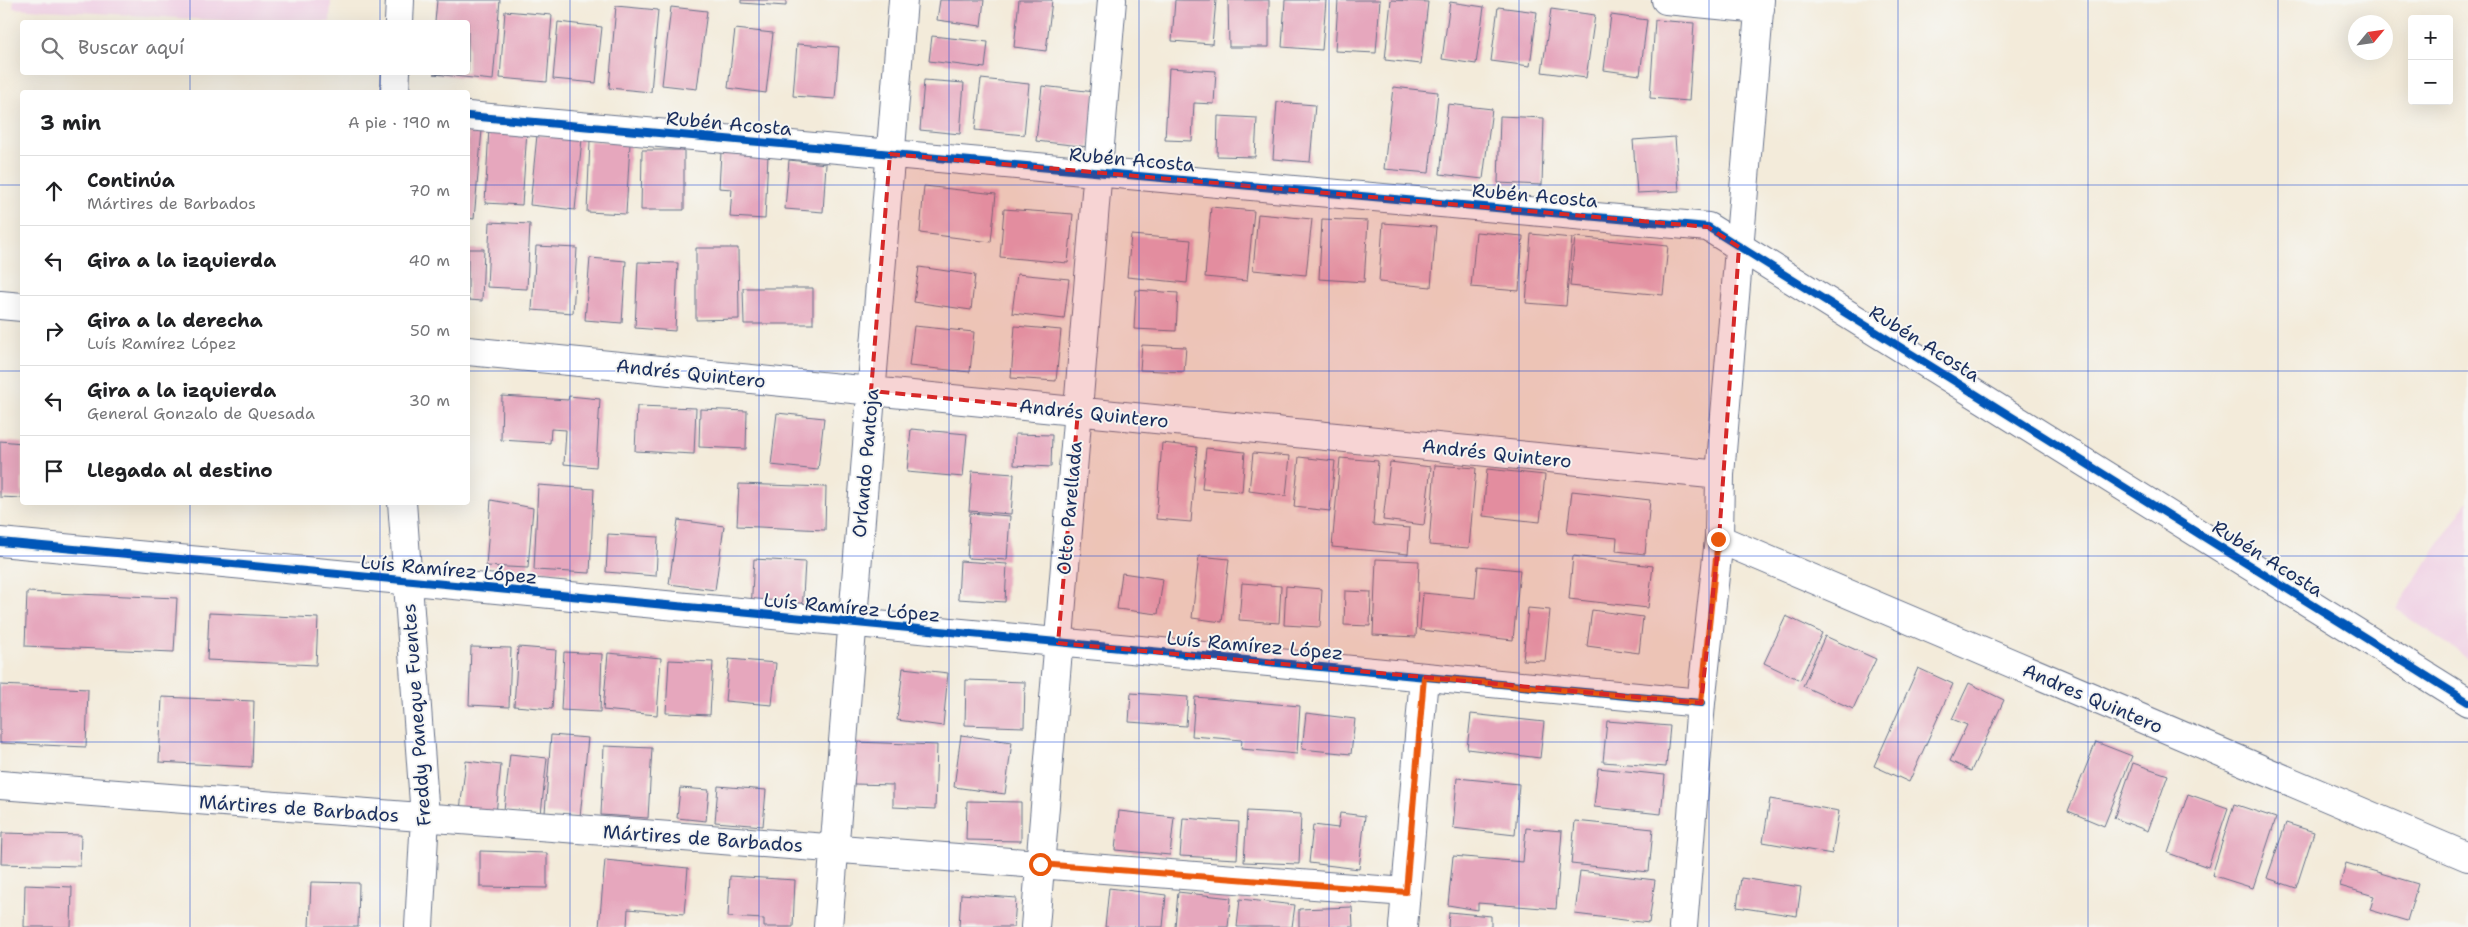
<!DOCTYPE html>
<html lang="es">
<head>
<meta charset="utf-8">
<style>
  body { margin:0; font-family:"Shantell Sans",sans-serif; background:#f6f6f6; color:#202124 }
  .controls { position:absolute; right:15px; top:15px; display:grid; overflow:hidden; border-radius:5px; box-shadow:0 5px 20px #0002 }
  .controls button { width:45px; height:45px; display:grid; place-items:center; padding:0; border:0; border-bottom:1px solid #e0e0e0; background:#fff; color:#202124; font:25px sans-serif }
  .compass { position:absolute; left:2348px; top:15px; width:45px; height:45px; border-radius:50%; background:#fff; box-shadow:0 5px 20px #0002; rotate:61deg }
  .stop { position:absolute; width:15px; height:15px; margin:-11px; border:4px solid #ea580c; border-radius:50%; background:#fff }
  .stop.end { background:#ea580c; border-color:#fff; box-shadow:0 1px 5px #0008 }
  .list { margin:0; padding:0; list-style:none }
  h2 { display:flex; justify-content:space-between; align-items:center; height:65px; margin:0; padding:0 20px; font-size:21px }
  h2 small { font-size:16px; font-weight:400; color:#757577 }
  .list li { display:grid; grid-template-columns:32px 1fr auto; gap:15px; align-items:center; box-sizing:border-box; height:70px; padding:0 20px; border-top:1px solid #e0e0e0 }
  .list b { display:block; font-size:19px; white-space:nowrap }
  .list p { margin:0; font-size:16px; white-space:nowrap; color:#757577 }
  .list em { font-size:16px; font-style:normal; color:#757577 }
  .icon { flex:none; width:28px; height:28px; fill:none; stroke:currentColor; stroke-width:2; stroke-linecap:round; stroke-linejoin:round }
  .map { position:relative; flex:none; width:2468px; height:927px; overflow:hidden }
  .search { position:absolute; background:#fff; box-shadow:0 5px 20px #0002; left:20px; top:20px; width:450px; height:55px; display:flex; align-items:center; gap:12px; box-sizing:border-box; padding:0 18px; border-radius:5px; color:#757577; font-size:19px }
  .panel { position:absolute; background:#fff; box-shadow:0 5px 20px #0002; left:20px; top:90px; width:450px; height:415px; border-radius:5px }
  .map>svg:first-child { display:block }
  .built { fill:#f0d0e4 }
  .building { fill:#e6a7bd }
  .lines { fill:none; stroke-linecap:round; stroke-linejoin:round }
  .minor-casing { stroke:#677189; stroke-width:30 }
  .minor { stroke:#fff; stroke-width:28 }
  .cycleway-casing { stroke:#f6f6f2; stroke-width:11 }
  .cycleway { stroke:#0057b8; stroke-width:8 }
  .route { stroke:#ea580c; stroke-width:6 }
  .marked { fill:#d62828; fill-opacity:0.2; stroke:#d62828; stroke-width:4; stroke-dasharray:10 6; stroke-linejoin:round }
  .grid { fill:none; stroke:#1d4ed8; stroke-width:1; stroke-opacity:0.55 }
  .labels { text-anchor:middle; stroke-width:4; stroke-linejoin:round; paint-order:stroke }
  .street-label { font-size:19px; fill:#1b2f5e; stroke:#f6f6f2 }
</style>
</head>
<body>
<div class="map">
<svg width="2468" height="927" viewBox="0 0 2468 927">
  <rect width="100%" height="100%" fill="#f6f6f2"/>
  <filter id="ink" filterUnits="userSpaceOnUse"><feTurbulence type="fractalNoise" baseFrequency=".02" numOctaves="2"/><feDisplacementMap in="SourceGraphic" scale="10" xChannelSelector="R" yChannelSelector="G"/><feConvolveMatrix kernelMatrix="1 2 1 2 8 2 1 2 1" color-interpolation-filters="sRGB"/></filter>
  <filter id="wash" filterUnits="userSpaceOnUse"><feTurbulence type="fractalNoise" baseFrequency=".0096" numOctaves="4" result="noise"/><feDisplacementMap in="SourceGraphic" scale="20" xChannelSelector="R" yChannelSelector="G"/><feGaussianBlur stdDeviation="1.12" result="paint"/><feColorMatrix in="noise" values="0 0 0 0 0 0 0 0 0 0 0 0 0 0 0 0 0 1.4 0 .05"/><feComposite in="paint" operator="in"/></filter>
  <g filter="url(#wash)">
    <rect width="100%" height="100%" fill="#f3ebda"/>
    <path class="built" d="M14,0h317l-1,22h-86l-231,-14z
      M2468,501v157l-72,-49z"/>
    <g id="blocks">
      <path class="building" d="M437,0h63l-7,80 -60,-6 35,-2v-50h-33z
        M741,0h45v6l-45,-3z
        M940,0h44l-3,26 -44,-6z
        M1019,0h33l-6,51 -32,-4z
        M1175,0h41l-4,44 -40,-3z
        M1228,0h41v47h-40z
        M1285,0h41l-4,50 -40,-3z
        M1338,0h42l-4,53 -41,-2z
        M1391,0l37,2 -7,62 -36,-4z
        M1450,2l34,5 -8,57 -34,-5z
        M616,6l42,4 -7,82 -42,-4z
        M671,7l36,4 -10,78 -35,-4z
        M1498,7l39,5 -7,54 -39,-5z
        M1551,9l44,6 -9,63 -44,-6z
        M505,11l47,4 -5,67 -47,-4z
        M1611,15l36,5 -7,55 -36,-5z
        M1655,20l39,3 -5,78 -39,-3z
        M558,22l44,5 -6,56 -43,-4z
        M735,29l38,4 -7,60 -38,-5z
        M932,36l56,6 -3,26 -56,-7z
        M797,44l42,3 -4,52 -42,-3z
        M1169,68l47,3 -2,33 -20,-1 -2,38 -27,-1z
        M981,79l48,5 -5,51 -49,-5z
        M924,80l40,3 -4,51 -40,-4z
        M1042,86l53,6 -6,55 -53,-6z
        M1393,87l45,5 -9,81 -45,-4z
        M1277,102l38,3 -5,57 -37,-3z
        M1448,104l44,5 -9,70 -43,-5z
        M1218,116l39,2 -2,39 -38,-1z
        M1500,116l44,2 -2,67 -44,-2z
        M489,127l38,3 -5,75 -37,-2z
        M468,129l14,1 -8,89 -6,-1z
        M537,135l45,4 -7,71 -45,-5z
        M1675,137l4,54 -42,2 -4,-53z
        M590,141l40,2 -4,71 -39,-2z
        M642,150h42v60h-43z
        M721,152l47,3 -3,64 -35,-2 2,-28 -13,-1z
        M789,160l37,4 -3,48 -38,-3z
        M924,186l72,8 -5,48 -71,-9z
        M1211,207l43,4 -7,70 -42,-4z
        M1004,209l69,5 -5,49 -68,-6z
        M1258,214l54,5 -6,56 -53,-5z
        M1322,219l46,2 -4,61 -45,-3z
        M490,222l40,2 -3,65 -40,-2z
        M1383,223l53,4 -5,60 -52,-5z
        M1476,232l47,4 -4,55 -48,-4z
        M1531,234l41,4 -6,68 -40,-3z
        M1131,235l60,5 -4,43 -60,-6z
        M1575,237l93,9 -5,49 -93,-9z
        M536,246l41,2 -4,65 -41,-3z
        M696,248h42l1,71 -43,1z
        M468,249h16l-2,52 -14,-1z
        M590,258l36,3 -4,62 -37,-3z
        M638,262l40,1 -3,68 -40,-3z
        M919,267l56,8 -4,35 -57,-8z
        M1017,274l52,5 -5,40 -52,-6z
        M743,288h70v36h-69z
        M1136,290l42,3 -2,38 -42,-2z
        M914,326l60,6 -4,40 -61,-6z
        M1015,326l46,4 -5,51 -45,-3z
        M1142,345l44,2 -2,25 -44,-2z
        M502,396l66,4 1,-4 31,3 -4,68 -32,-3 2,-34 -15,-1 -1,14 -49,-3z
        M637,406l59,2 -2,46 -59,-3z
        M700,409l47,2 -1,38 -47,-2z
        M777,413l47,5 -6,52 -47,-5z
        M911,429l56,5 -4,43 -56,-5z
        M1015,434l37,1 -1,32 -37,-2z
        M0,441l22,2v55l-22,-1z
        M1162,443l35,4 -6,75 -35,-3z
        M1206,448l39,4 -3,40 -40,-3z
        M1253,453l37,3 -4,40 -37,-5z
        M1299,457l36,4 -5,50 -36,-4z
        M1340,458l38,3 -5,64 37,3 -2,26 -76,-7z
        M1390,462l41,5 -7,58 -41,-5z
        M1435,465l41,3 -7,80 -40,-3z
        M1487,469l58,6 -5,47 -57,-6z
        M972,471l42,3 -3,40 -42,-3z
        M739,484l87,3 -1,43 -88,-4z
        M538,485l56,4 -4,84 -56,-3z
        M1572,491l78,9 -5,54 -29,-3 1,-13 -50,-5z
        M491,500l42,8 -5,60 -42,-2z
        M970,513l40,3 -3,44 -40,-2z
        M678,520l46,6 -9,64 -46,-6z
        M608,534l50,3 -2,39 -50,-4z
        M1199,556l30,3 -7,63 -30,-4z
        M1573,556l80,10 -5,42 -79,-9z
        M754,559l51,3 -3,52 -51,-4z
        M1376,559l43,2 -3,76 -43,-2z
        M960,561l47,3 -2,38 -47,-3z
        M1478,566l42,4 -7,70 -93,-10 3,-37 52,5z
        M1122,573l41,6 -5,35 -41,-5z
        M1242,583l39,3 -2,37 -40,-3z
        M1286,586l36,3 -2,38 -36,-2z
        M1345,591l26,1 -1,34 -26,-1z
        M27,592l150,6 -3,54 -149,-6z
        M1528,608l22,2 -5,51 -22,-1z
        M1592,610l51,7 -4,36 -52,-7z
        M209,613l109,5 -2,47 -109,-5z
        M1786,616l36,17 -22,47 -36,-17z
        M1825,636l51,23 -23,50 -50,-23z
        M471,647l40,1 -2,59 -40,-2z
        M518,647l38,3 -4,59 -38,-3z
        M564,652l38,2 -2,58 -39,-2z
        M608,653l53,5 -4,57 -54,-5z
        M729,659l47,4 -4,42 -47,-4z
        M669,660l44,2 -3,53 -44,-2z
        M903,668l45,5 -5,53 -46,-6z
        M1918,668l35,16 -44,98 -35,-16z
        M966,680l59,2 -1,45 -59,-2z
        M1969,683l35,17 -33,71 -21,-10 17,-36 -15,-6z
        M0,685l88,4 -2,58 -86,-4z
        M1131,693l57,4 -2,29 -57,-4z
        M162,697l92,4 -2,66 -93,-5z
        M1195,697l105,9 -3,48 -56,-5 1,-9 -50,-4z
        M1306,713l49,6 -4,35 -49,-5z
        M1471,714l73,8 -4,36 -73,-9z
        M1607,721l63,5 -4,41 -63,-5z
        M551,735l37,3 -8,79 -35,-4z
        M961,735l51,7 -7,52 -51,-7z
        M855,742l82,3 -2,64 -42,-2v-22l-39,-1z
        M2096,742l36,14 -28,70 -36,-15z
        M604,746l48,2 -4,70 -47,-3z
        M510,754l37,4 -6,56 -37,-4z
        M466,761l35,4 -5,49 -36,-4z
        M2133,763l35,12 -20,56 -34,-13z
        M1598,768l67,7 -4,39 -67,-7z
        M1457,778l62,6 -4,51 -62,-7z
        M718,786l48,4 -3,36 -48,-4z
        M680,788l29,2 -3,31 -29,-3z
        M2188,794l40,14 -20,59 -40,-14z
        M1770,799l69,12 -7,43 -69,-12z
        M967,801l54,1v39l-55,-1z
        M2234,804l42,14 -23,70 -41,-13z
        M1119,811l55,6 -4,38 -55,-5z
        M1247,811l54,3 -2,50 -55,-2z
        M1340,813l25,3 -6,53 -50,-6 4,-38 25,3z
        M1183,818l56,4 -2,37 -57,-3z
        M1575,821l78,8 -4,43 -78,-8z
        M2286,823l28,9 -18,56 -29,-10z
        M1526,828l36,3 -6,78 -78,-6v7l-30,-5 5,-49 70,6z
        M2,833l79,2 -1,31 -79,-2z
        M480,851l67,2v35l-67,-1z
        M605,860l83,8 -4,46 -56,-5 -1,18h-28z
        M2346,863l72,21 -11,37 -37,-11 4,-14 -34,-10z
        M1580,871l75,9 -6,43 -74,-9z
        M730,876l65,4 -2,47h-29v-8l-36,-2z
        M1741,878l60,9 -4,29 -60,-9z
        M311,882l48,1 -1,44h-49z
        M25,885l47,2 -1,40h-47z
        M1109,888l57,7 -3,32h-58z
        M1178,892l53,6 -3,29h-53z
        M961,894l55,4 -2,29h-55z
        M1240,899l55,6 -3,22h-55z
        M1352,907l1,20h-54v-18z
        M1449,912l42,4v11h-43z"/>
    </g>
  </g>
  <g filter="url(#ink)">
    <use href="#blocks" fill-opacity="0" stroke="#677189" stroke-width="1"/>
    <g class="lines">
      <g class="minor-casing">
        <path id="minor" d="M1666,0l94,9
          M399,22l1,-22
          M395,92l1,-20
          M468,116l1240,111 760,475
          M0,305l22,2
          M468,351l1252,124
          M402,502l23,315 -6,110
          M1719,539l749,318
          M0,542l1701,161
          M0,785l1406,107
          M828,927l75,-927
          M1035,927l77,-927
          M1403,927l21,-250
          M1683,927l18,-224 18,-164 1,-64 40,-475"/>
      </g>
      <use href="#minor" class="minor"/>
      <g class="cycleway-casing">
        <path id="cycleway" d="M468,116l1240,111 760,475
          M0,542l1701,161"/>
      </g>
      <use href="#cycleway" class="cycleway"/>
    </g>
  </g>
  <g class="lines" filter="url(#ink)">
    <path class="route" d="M1040,864l366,28 18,-215 277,26 17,-164"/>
  </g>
  <path class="marked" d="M890,154l818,73 31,20 -20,292 -18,164 -643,-60 20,-232 -207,-20z"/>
  <path class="grid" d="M190,0v22M380,0v22M570,0v927M759,0v927M949,0v927M1139,0v927M1329,0v927M1519,0v927M1709,0v927M1898,0v927M2088,0v927M2278,0v927M190,72v20M380,72v20M0,185h22M468,185h2000M0,371h22M468,371h2000M190,502v425M380,502v425M0,556h2468M0,742h2468"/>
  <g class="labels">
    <g class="street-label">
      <text transform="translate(729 123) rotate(5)" y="7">Rubén Acosta</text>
      <text transform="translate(1132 159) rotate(5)" y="7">Rubén Acosta</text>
      <text transform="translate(1535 195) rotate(5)" y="7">Rubén Acosta</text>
      <text transform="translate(1925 343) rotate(32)" y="7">Rubén Acosta</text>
      <text transform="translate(691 373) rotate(6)" y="7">Andrés Quintero</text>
      <text transform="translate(1094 413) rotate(6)" y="7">Andrés Quintero</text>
      <text transform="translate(1497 453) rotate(6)" y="7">Andrés Quintero</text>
      <text transform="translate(865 463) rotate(-85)" y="7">Orlando Pantoja</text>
      <text transform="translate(1069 508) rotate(-85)" y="7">Otto Parellada</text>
      <text transform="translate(2268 558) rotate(32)" y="7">Rubén Acosta</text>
      <text transform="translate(449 569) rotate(5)" y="7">Luís Ramírez López</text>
      <text transform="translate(852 607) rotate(5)" y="7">Luís Ramírez López</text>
      <text transform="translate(1255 645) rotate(5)" y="7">Luís Ramírez López</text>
      <text transform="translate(2093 698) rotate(23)" y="7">Andres Quintero</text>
      <text transform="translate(416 715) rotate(-94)" y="7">Freddy Paneque Fuentes</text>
      <text transform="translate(299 808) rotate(4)" y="7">Mártires de Barbados</text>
      <text transform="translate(703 838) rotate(4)" y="7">Mártires de Barbados</text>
    </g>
  </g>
</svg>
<div class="controls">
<button>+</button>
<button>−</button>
</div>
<svg class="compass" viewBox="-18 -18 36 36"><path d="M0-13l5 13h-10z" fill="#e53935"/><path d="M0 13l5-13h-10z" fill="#757577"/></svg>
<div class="stop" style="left:1040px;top:864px"></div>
<div class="stop end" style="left:1718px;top:539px"></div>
<div class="search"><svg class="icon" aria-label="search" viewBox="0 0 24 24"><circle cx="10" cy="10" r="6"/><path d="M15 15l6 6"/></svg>Buscar aquí</div>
<section class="panel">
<h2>3 min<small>A pie · 190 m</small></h2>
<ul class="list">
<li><svg class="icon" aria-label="ahead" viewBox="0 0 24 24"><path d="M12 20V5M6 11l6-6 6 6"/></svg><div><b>Continúa</b><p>Mártires de Barbados</p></div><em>70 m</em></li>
<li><svg class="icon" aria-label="left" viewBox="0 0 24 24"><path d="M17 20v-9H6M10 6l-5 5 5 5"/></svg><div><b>Gira a la izquierda</b></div><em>40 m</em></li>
<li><svg class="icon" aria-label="right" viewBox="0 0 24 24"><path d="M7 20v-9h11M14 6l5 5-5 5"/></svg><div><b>Gira a la derecha</b><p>Luís Ramírez López</p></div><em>50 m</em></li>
<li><svg class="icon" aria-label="left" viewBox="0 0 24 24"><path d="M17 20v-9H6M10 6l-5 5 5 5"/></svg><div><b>Gira a la izquierda</b><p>General Gonzalo de Quesada</p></div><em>30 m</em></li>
<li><svg class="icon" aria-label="arrive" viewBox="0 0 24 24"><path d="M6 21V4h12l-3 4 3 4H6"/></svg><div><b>Llegada al destino</b></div></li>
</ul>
</section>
</div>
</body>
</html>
